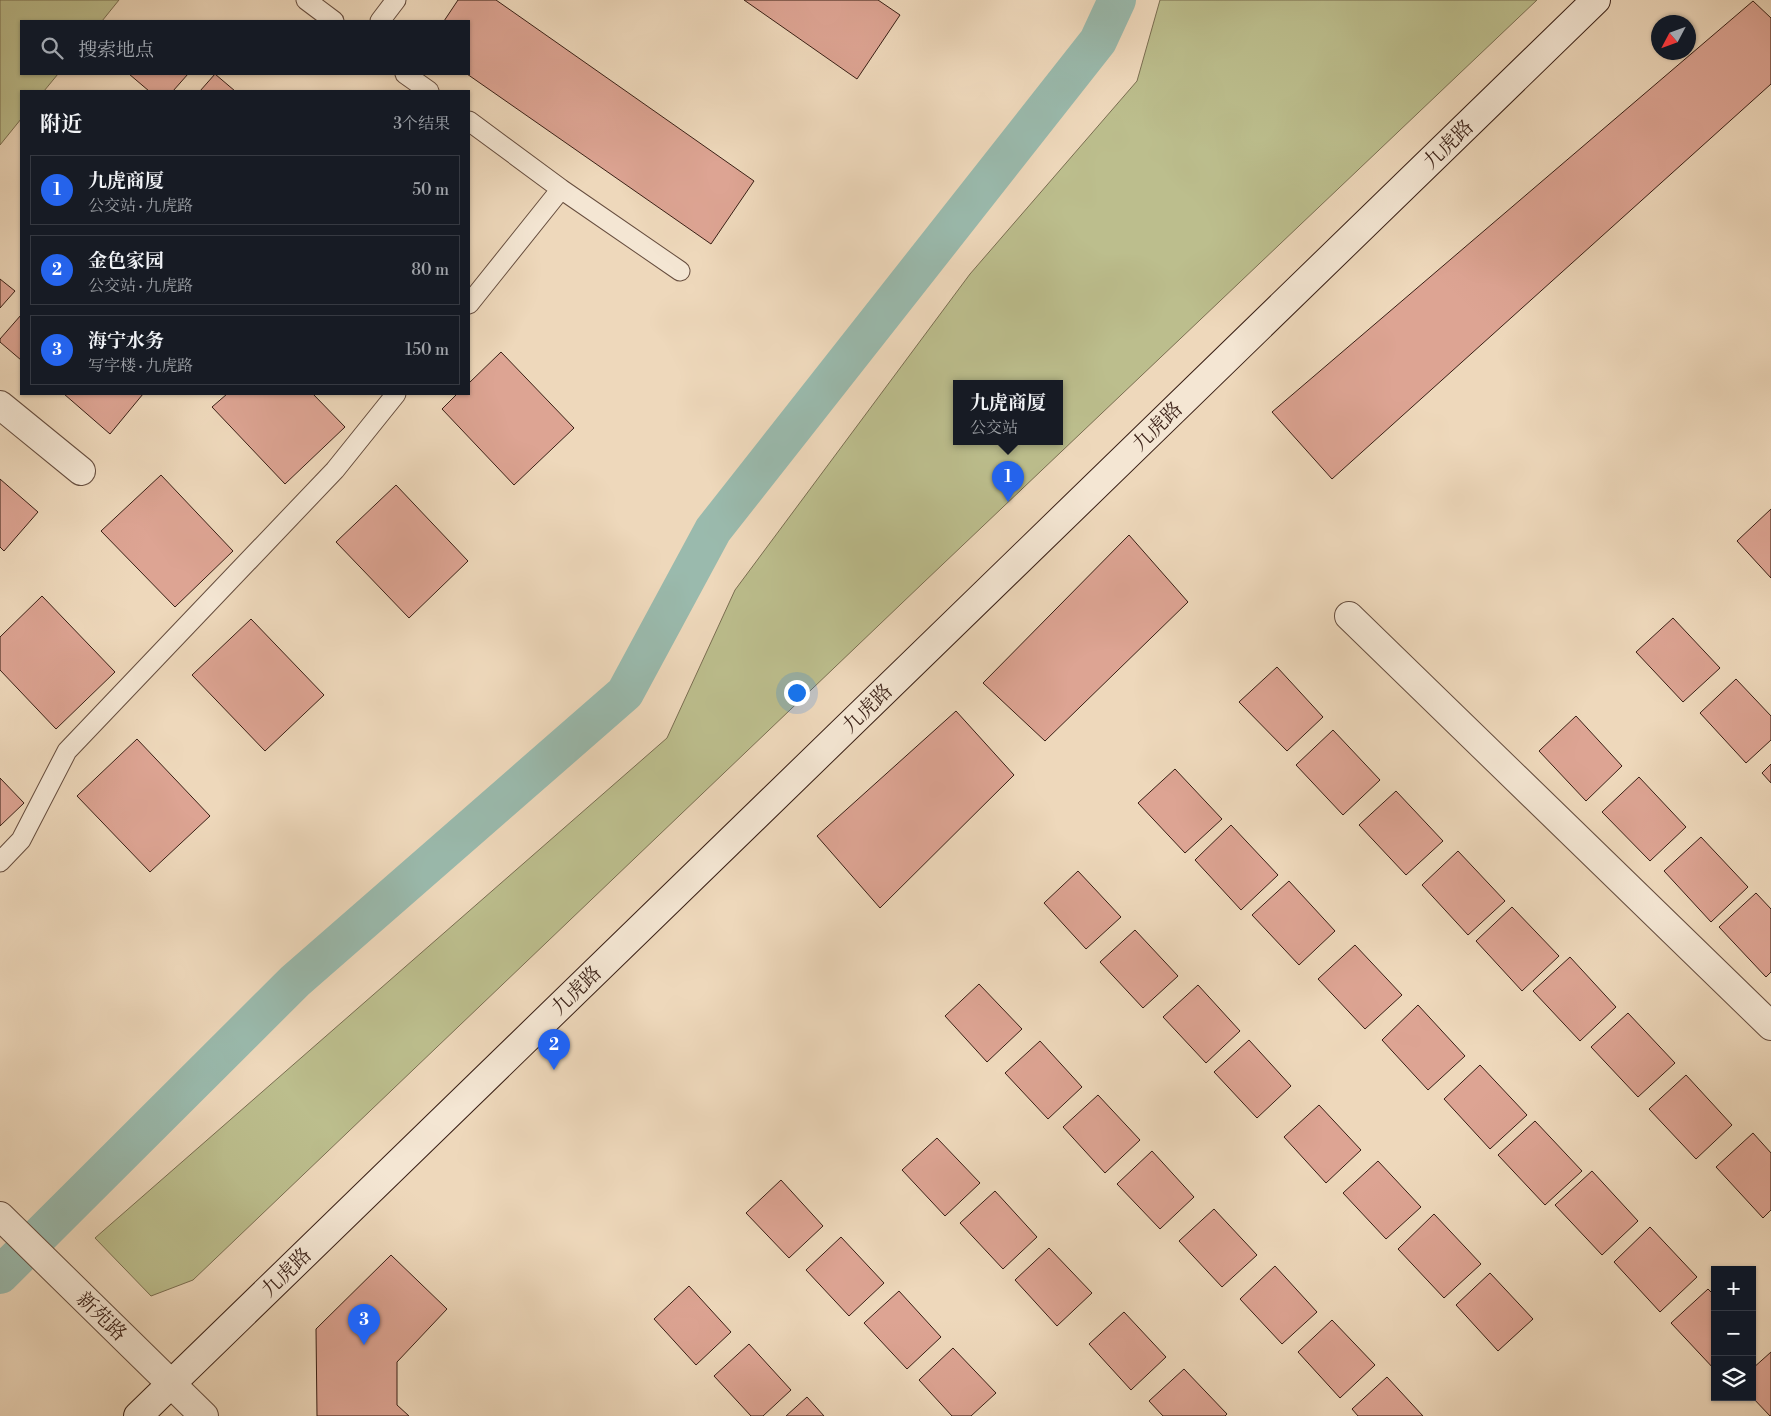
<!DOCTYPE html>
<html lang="zh">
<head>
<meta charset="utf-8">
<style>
  body { margin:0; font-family:"Libre Bodoni","Noto Serif SC",serif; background:#20242c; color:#f1f3f6 }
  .controls { position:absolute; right:15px; bottom:15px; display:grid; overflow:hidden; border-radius:0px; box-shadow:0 1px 4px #0004 }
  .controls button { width:45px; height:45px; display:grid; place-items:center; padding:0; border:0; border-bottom:1px solid #363941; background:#171b24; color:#f1f3f6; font:25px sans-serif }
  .compass { position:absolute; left:1651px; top:15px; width:45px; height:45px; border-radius:50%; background:#171b24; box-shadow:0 1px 4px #0004; rotate:229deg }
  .you { position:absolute; left:796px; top:692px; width:18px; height:18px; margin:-12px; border:4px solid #fff; border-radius:50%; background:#1a73e8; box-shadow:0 0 0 8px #1a73e833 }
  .badge { display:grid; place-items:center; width:32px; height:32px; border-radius:50%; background:#2563eb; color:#fff; font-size:16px; font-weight:700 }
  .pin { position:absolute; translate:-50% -41px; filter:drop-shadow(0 1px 2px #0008) }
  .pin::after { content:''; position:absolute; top:26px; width:18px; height:15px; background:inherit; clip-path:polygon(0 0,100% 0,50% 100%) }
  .popup { position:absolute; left:953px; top:380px; width:110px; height:65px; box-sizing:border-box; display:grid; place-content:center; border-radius:0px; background:#171b24; filter:drop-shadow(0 1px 4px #0005); font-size:16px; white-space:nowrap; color:#9ea1a6 }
  .popup b { font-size:19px; color:#f1f3f6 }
  .popup::after { content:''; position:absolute; left:50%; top:100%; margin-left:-10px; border:10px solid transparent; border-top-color:#171b24 }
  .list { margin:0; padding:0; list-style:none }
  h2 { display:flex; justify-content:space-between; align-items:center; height:65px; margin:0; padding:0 20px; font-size:21px }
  h2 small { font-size:16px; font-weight:400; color:#9ea1a6 }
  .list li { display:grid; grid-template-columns:32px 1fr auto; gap:15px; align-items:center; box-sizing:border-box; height:70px; margin:0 10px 10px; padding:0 10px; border:1px solid #363941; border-radius:0px }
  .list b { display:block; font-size:19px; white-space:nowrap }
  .list p { margin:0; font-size:16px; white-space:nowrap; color:#9ea1a6 }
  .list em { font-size:16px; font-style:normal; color:#9ea1a6 }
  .icon { flex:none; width:28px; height:28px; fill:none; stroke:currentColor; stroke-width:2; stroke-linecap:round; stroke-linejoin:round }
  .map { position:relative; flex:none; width:1771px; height:1416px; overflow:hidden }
  .search { position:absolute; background:#171b24; box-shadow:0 1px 4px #0004; left:20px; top:20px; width:450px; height:55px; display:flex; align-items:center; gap:12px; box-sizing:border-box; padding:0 18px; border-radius:0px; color:#9ea1a6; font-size:19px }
  .panel { position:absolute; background:#171b24; box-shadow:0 1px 4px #0004; left:20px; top:90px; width:450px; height:305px; border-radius:0px }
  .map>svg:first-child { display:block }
  .green { fill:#bcbe8d; stroke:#7a6e51; fill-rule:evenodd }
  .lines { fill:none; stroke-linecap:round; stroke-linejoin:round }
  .canal { stroke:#9abaad; stroke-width:38 }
  .building { fill:#dda493; stroke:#391f15 }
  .lane-casing { stroke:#664d3e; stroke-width:21 }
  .street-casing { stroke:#664d3e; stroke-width:30 }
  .secondary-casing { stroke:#391f15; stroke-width:30 }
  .lane { stroke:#f4e6d3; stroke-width:19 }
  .street { stroke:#f4e6d3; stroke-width:28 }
  .secondary { stroke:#f4e6d3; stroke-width:28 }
  .labels { text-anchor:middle; stroke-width:4.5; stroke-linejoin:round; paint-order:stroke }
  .street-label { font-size:20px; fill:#391f15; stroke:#f4e6d3 }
</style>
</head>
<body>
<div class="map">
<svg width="1771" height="1416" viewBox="0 0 1771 1416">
  <rect width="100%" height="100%" fill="#eed8bb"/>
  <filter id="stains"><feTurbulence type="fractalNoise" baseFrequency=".004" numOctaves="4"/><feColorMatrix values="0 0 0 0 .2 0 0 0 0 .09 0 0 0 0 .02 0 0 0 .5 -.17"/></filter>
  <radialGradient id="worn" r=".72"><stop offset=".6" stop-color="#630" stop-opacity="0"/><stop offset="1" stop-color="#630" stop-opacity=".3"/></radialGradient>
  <path class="green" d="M0,0h119l-17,21h-81v53h37l-14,17h-23v28l-21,26z
    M1160,0h377l-614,583 -730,697 -42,16 -56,-58 572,-500 68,-148 235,-316 167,-193zM957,383h102v58h-102z"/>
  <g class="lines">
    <path class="canal" d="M0,1275l295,-294 330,-288 88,-163 385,-489 19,-41"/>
  </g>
  <path class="building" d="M458,0h38l258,181 -43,63 -244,-170h2v-53h-25z
    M744,0h134l22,15 -43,64z
    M1753,1l18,17v66l-439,395 -60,-67z
    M129,74h59l-15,17h-24z
    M215,74l20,17h-35z
    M0,279l15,12 -15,17z
    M21,315v45l-21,-18v-3z
    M501,352l73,76 -60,57 -72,-76 15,-15h12v-11z
    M64,394h79l-33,40z
    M227,394h86l32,33 -60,57 -73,-77z
    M161,475l72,76 -58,56 -74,-76z
    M0,479l38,33 -34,39 -4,-4z
    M396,485l72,76 -59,57 -73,-76z
    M1771,509v69l-34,-37z
    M1129,535l59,67 -143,139 -62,-58z
    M42,596l73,76 -59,57 -56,-59v-33z
    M1673,618l47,50 -37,34 -47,-50z
    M251,619l73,76 -59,56 -73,-76z
    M1277,667l46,50 -36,34 -48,-49z
    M1736,679l35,37v24l-25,23 -46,-50z
    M956,711l58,64 -134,133 -63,-72z
    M1576,716l46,50 -36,35 -47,-50z
    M1333,730l47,50 -37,35 -47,-50z
    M137,739l73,77 -60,56 -73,-76z
    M1771,764v19l-9,-10z
    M1175,769l47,50 -37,34 -47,-50z
    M1639,777l47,50 -36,34 -48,-49z
    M0,778l24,25 -24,23z
    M1396,791l47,50 -37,34 -47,-50z
    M1231,825l47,50 -37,35 -46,-50z
    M1701,837l47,50 -37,35 -47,-51z
    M1458,851l47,50 -37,34 -46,-50z
    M1078,871l43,46 -35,32 -42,-46z
    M1289,881l46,50 -36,34 -47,-50z
    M1756,893l15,16v63l-5,5 -47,-50z
    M1512,907l47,49 -37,35 -46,-50z
    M1135,930l43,46 -35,32 -43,-46z
    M1355,945l47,50 -37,34 -47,-50z
    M1570,957l46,50 -36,34 -47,-50z
    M979,984l43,45 -35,33 -42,-46z
    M1198,985l42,46 -34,32 -43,-46z
    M1418,1005l47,51 -37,34 -46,-50z
    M1628,1013l47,50 -37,34 -47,-50z
    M1249,1040l42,46 -34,32 -43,-46z
    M1040,1041l42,46 -34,32 -43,-46z
    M1480,1065l47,50 -37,34 -46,-50z
    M1686,1075l46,50 -36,34 -47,-50z
    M1098,1095l42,45 -35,33 -42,-46z
    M1319,1105l42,45 -35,33 -42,-46z
    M1535,1121l47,50 -37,34 -47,-50z
    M1753,1133l18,20v57l-8,8 -47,-51z
    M937,1138l43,45 -35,33 -43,-46z
    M1152,1151l42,46 -34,32 -43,-45z
    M1378,1161l43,46 -35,32 -43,-46z
    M1592,1171l46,50 -36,34 -47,-50z
    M781,1180l42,46 -34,32 -43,-45z
    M995,1191l42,46 -34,32 -43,-46z
    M1214,1209l43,46 -35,32 -43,-46z
    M1434,1214l47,50 -37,34 -46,-49z
    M1650,1227l47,50 -37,35 -46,-50z
    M841,1237l43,46 -35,33 -43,-46z
    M1049,1248l43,45 -35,33 -42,-46z
    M391,1255l56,54 -50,53v43l12,11h-92l-1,-87z
    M1275,1266l42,46 -35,32 -42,-45z
    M1490,1273l43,46 -35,32 -42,-46z
    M689,1286l42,46 -35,33 -42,-46z
    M1708,1289l7,7v74l-44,-47z
    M899,1291l42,46 -34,32 -43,-46z
    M1124,1312l42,45 -35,33 -42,-46z
    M1332,1320l43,45 -35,33 -42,-46z
    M749,1344l42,46 -28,26h-12l-37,-40z
    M953,1348l43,45 -25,23h-19l-33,-36z
    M1771,1352v64h-1l-18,-19v-28z
    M1184,1369l43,45 -2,2h-62l-14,-15z
    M1387,1377l36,39h-65l-6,-7z
    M807,1397l17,19h-38z"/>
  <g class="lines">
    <g class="lane-casing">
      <path id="lane" d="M306,0l28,21
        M380,21l16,-21
        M405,74l24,17
        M469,121l92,68 119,82
        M469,304l92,-115
        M0,862l21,-22 46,-89 268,-281 61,-76"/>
    </g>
    <g class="street-casing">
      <path id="street" d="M0,405l81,66
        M1349,616l422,410
        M0,1216l204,200"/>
    </g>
    <g class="secondary-casing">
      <path id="secondary" d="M138,1416l1458,-1416"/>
    </g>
    <use href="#lane" class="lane"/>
    <use href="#street" class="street"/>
    <use href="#secondary" class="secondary"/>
  </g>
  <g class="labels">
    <g class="street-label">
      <text transform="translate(1448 144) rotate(-44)" y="7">九虎路</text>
      <text transform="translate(1157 426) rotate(-44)" y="7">九虎路</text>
      <text transform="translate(867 708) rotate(-44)" y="7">九虎路</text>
      <text transform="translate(576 990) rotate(-44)" y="7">九虎路</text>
      <text transform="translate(286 1272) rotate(-44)" y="7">九虎路</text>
      <text transform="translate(102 1316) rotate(44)" y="7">新苑路</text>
    </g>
  </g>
  <rect width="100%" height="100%" filter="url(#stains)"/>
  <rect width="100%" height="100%" fill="url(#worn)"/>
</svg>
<div class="controls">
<button>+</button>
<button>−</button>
<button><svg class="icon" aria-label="layers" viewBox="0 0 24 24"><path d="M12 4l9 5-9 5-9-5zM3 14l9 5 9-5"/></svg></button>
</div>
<svg class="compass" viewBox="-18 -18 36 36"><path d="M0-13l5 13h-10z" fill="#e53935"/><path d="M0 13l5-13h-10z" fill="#9ea1a6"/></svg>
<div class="you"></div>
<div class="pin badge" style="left:1008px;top:502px">1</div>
<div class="popup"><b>九虎商厦</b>公交站</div>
<div class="pin badge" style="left:554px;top:1070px">2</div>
<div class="pin badge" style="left:364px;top:1345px">3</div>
<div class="search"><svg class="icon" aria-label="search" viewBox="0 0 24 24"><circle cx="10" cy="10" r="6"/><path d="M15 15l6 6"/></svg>搜索地点</div>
<section class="panel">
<h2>附近<small>3个结果</small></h2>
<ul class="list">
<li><span class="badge">1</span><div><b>九虎商厦</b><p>公交站 · 九虎路</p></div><em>50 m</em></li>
<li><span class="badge">2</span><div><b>金色家园</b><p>公交站 · 九虎路</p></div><em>80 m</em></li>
<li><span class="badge">3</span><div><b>海宁水务</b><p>写字楼 · 九虎路</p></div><em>150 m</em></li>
</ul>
</section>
</div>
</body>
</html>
